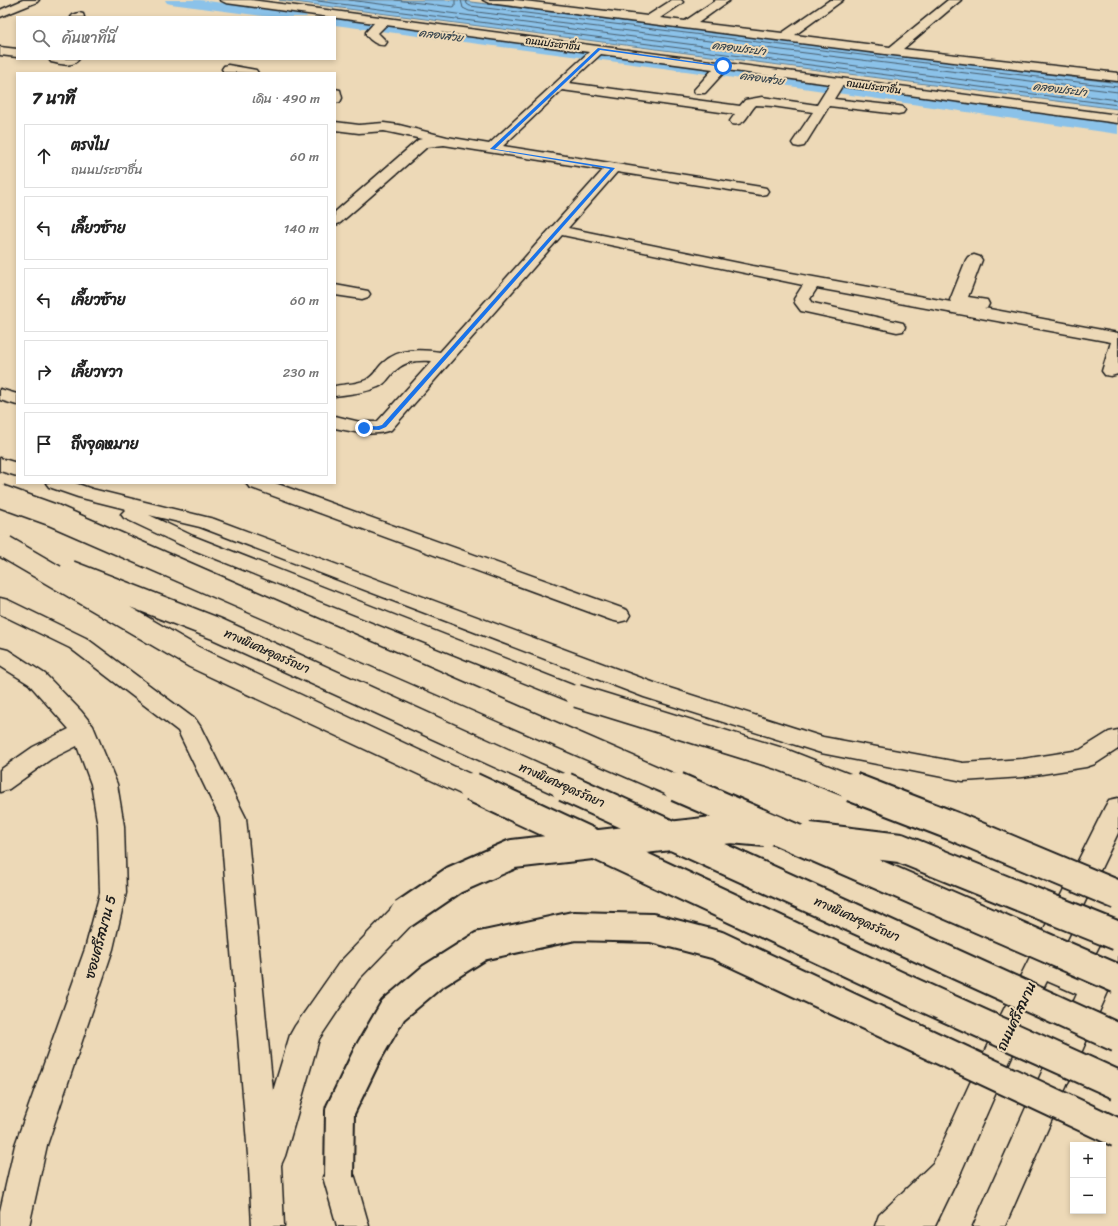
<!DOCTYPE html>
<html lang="th">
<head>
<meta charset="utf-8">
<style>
  body { margin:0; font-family:Sriracha,"Playpen Sans Thai",sans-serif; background:#f2f2f2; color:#222 }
  .controls { position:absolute; right:12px; bottom:12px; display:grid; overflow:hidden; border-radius:0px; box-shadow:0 2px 6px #0003 }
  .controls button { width:36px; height:36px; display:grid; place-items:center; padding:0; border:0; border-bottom:1px solid #e0e0e0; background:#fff; color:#222; font:20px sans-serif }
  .stop { position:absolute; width:12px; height:12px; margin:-9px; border:3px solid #1a73e8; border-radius:50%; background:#fff }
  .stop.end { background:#1a73e8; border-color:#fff; box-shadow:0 1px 4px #0008 }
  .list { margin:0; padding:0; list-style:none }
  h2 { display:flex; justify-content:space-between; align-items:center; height:52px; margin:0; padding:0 16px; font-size:17px }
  h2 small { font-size:13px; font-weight:400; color:#767676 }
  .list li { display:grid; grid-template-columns:26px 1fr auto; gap:12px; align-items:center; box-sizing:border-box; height:64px; margin:0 8px 8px; padding:0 8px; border:1px solid #e0e0e0; border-radius:0px }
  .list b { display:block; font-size:15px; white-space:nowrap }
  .list p { margin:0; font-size:13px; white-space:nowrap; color:#767676 }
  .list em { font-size:13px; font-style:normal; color:#767676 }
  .icon { flex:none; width:22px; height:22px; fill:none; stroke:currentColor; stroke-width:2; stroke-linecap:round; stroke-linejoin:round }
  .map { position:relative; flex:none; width:1118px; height:1226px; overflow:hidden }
  .search { position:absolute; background:#fff; box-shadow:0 2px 6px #0003; left:16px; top:16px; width:320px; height:44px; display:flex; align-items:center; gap:10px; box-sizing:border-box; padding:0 14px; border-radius:0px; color:#767676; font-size:15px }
  .panel { position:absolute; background:#fff; box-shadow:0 2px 6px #0003; left:16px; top:72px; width:320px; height:412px; border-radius:0px }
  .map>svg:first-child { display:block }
  .water { fill:#8bc2e9; stroke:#5f8097 }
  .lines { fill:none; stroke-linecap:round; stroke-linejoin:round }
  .shore { stroke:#485e6e; stroke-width:1 }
  .canal { fill:#8bc2e9; fill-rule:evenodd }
  .street-casing { stroke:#1c1c1c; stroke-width:3 }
  .secondary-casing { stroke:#1c1c1c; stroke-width:3 }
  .highway-casing { stroke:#1c1c1c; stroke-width:3 }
  .street { fill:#edd9b7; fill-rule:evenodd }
  .secondary { fill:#edd9b7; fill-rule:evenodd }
  .highway { fill:#edd9b7; fill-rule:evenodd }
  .highway-bridge-far1-casing { stroke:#1c1c1c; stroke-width:25; stroke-linecap:butt }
  .highway-bridge-casing { stroke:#1c1c1c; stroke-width:32; stroke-linecap:butt }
  .highway-bridge-far1 { stroke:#edd9b7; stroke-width:22 }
  .highway-bridge { stroke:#edd9b7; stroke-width:28 }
  .route { fill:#1a73e8 }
  .labels { text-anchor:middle; stroke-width:4; stroke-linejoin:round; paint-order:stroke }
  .far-street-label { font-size:10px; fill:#1c1c1c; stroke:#edd9b7 }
  .far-water-label { font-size:11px; font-style:italic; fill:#38464f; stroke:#edd9b7 }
  .street-label { font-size:12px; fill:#1c1c1c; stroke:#edd9b7 }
  .near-street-label { font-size:14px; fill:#1c1c1c; stroke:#edd9b7 }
</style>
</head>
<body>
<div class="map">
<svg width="1118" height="1226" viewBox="0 0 1118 1226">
  <rect width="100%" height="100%" fill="#edd9b7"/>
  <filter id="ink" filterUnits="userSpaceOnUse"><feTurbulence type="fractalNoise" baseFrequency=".025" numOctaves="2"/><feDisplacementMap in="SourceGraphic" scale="8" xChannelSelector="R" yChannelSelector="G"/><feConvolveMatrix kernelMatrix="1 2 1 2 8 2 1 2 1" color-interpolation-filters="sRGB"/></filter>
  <g filter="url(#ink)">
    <path class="water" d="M279,0h176l663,83v26z"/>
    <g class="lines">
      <path class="shore" d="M310,0l808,105
        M349,0l769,100
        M395,0l58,7 2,-1v-6
        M461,0l2,8 6,3 649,81
        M466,0l1,4 3,2 648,81"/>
      <path class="canal" d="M165,0h35l100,13 5,1 2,3h-37l-99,-13 -4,-1z
        M335,17l358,47 425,60v10l-425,-62 -358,-47z"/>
      <g class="street-casing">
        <path id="street" d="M23,0h16l-2,2 -37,15v-7z
          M220,0h31l867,115v8l-276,-37 -8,13 64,7 5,1 2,3 -2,3 -5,1 -69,-8 -25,40 -5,1 -5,-1 -2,-3 21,-31 -41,-6 -16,-1c-8,7 -10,22 -24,19l-2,-3 5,-7 -173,-24 -59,56 258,41 5,1 2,3 -2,3 -5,1 -144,-23 -49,56 185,38 198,36 -1,-2 16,-40 2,-3 6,-2 6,2 2,3 -14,37 19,3 2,4 -2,4h-3l134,25v41l-7,2 -6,-1 -3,-4 9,-29 -294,-54 -7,11 3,4 90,20 2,4 -2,4 -6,1 -96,-21 -6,-8 -1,-4 9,-14 -241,-50 -171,195c-20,7 -36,2 -56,-2v-12l25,6h17l55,-61c-16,-1 -29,0 -40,13 -4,5 -8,11 -14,13 -13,6 -29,7 -43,9v-10c10,-2 22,-2 31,-6 8,-4 11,-12 18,-18 15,-14 37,-13 56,-10l163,-182 -159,-25 -17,2 -87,76 -5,2v-13l83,-72 4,-1 -38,-8 -25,2 -24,-3v-8l24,3 25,-2 15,2 48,12 42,7 100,-92 -203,-27 -8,8 9,9 -2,3c-8,1 -14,-4 -19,-10v-3l8,-9 -148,-20zM601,54l112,15 -19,21 1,3h10l21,-23 104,14 -13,21 -55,-8 -17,3 -5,6 -171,-23z
          M483,0h33l131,16 25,-16h9l2,2 -2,2 -21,14 25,3 31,-21h14l-32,23 84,10 48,-33h13l-48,35 95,12 58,-47h13l-58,49 215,24v8l-225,-26 -404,-52z
          M79,13l4,1 1,3h-13l2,-2z
          M0,47l17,2v8l-17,-2z
          M49,59h30c-6,9 -19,5 -28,3z
          M228,65l28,5 2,3 -34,-1 -2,-3 2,-3z
          M335,89l5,1 2,8 -2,4 -5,1z
          M335,285l33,6 2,3 -2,3 -6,2 -27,-4z
          M0,389l17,5v11l-17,-5z
          M246,483h29l352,127 3,5 -3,5 -8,2 -8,-2 -362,-133z
          M0,648l8,2 37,24 36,37 12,15 24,58 7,42 2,67 -13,56 -66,196 -18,81h-29v-15l15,-66 70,-196 15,-56 -2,-67 -7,-42 -14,-38 -26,13 -42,30 -9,3v-22l33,-23 36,-18 -40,-45 -29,-18z"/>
      </g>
      <g class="secondary-casing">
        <path id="secondary" d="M1118,798v35l-61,127 30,13 21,-41 10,-3v40l-113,257h-32l81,-181 -31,-14 -62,141 -26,54h-33l32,-64 67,-147 104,-208 4,-7zM1047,981l30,13 -13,29 -31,-14z"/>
      </g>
      <g class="highway-casing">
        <path id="highway" d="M0,458l17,5v13l-17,-5z
          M46,483h29l17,6 122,30 446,166 163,52 140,26 60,-4 57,-9 29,-18 9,-2v19l-23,15 -9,3 -63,10 -60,4 -142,-28 -177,-56 -444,-170 -51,-12 44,21 392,154 4,6 -4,6 -8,2 -398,-160 -55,-26 -3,-4 5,-5 -48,-12 -29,-10z
          M0,598l8,2 78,38 110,82 4,6 46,92 27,273 17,-56 5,-9 44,-63 55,-57 10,-3 10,3 4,8 -4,8 -55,57 -40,60 -34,117 -4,9 3,61h-32l-3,-59 -29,-349 -42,-87 -108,-83 -70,-34z
          M945,1157l11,5 5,10 -5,10 -43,44h-38l4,-11 55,-53z
          M339,1162l11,5 5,10 14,49h-32l-14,-49 5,-10z"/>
      </g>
      <use href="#street" class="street"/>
      <use href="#secondary" class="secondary"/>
      <use href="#highway" class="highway"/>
      <g class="highway-bridge-far1-casing">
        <path id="highway-bridge-far1" d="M0,496l53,19 626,273
          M5,547l189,110 280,131
          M70,572l147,57 350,159
          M577,696l204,63 74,29"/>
      </g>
      <g class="highway-bridge-casing">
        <path id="highway-bridge" d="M472,787l431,201 215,97
          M565,787l553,251
          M677,787l441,192
          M852,787l101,39 165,69
          M809,837l91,11 218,88
          M404,914l50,-34 59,-26 218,-25 34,3
          M339,1177l1,-66 27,-56 26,-45 39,-33 49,-31 93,-20 78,2 65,17 401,188"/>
      </g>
      <use href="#highway-bridge-far1" class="highway-bridge-far1"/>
      <use href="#highway-bridge" class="highway-bridge"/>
    </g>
  </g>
  <path class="route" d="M598,48l127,18 -2,1 -123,-17 -105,99 120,19 -229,259 -7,3 -17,-1 -1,-1c6,-4 14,0 21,-3l228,-256 -120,-20z"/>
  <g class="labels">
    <g class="far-street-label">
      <text transform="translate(553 43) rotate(7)" y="4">ถนนประชาชื่น</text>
      <text transform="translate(874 86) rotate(8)" y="4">ถนนประชาชื่น</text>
    </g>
    <g class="far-water-label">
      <text transform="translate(441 35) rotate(7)" y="4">คลองส่วย</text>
      <text transform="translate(739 48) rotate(7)" y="4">คลองประปา</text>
      <text transform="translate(762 78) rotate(8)" y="4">คลองส่วย</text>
      <text transform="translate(1060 89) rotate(7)" y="4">คลองประปา</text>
    </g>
    <g class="street-label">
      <text transform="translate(267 651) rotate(24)" y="4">ทางพิเศษอุดรรัถยา</text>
      <text transform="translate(562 785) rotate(24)" y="4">ทางพิเศษอุดรรัถยา</text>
      <text transform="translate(857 919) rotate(24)" y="4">ทางพิเศษอุดรรัถยา</text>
    </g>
    <g class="near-street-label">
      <text transform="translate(100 937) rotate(-75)" y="5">ซอยศรีสมาน 5</text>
      <text transform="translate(1016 1016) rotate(-65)" y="5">ถนนศรีสมาน</text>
    </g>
  </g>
</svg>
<div class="controls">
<button>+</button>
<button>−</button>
</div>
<div class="stop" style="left:723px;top:66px"></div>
<div class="stop end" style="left:364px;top:428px"></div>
<div class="search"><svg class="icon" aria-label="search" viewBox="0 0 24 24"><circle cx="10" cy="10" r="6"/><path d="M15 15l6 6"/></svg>ค้นหาที่นี่</div>
<section class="panel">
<h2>7 นาที<small>เดิน · 490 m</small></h2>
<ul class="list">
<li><svg class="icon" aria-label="ahead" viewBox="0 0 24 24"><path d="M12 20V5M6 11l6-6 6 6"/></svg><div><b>ตรงไป</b><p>ถนนประชาชื่น</p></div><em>60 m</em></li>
<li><svg class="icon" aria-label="left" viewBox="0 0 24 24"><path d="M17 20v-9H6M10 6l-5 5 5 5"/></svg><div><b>เลี้ยวซ้าย</b></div><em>140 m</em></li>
<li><svg class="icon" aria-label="left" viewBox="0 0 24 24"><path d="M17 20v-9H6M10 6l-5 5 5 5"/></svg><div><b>เลี้ยวซ้าย</b></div><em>60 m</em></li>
<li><svg class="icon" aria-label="right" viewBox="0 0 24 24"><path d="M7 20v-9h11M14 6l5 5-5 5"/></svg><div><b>เลี้ยวขวา</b></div><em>230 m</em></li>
<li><svg class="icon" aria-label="arrive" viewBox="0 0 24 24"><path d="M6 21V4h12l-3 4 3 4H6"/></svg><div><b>ถึงจุดหมาย</b></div></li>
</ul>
</section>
</div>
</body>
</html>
